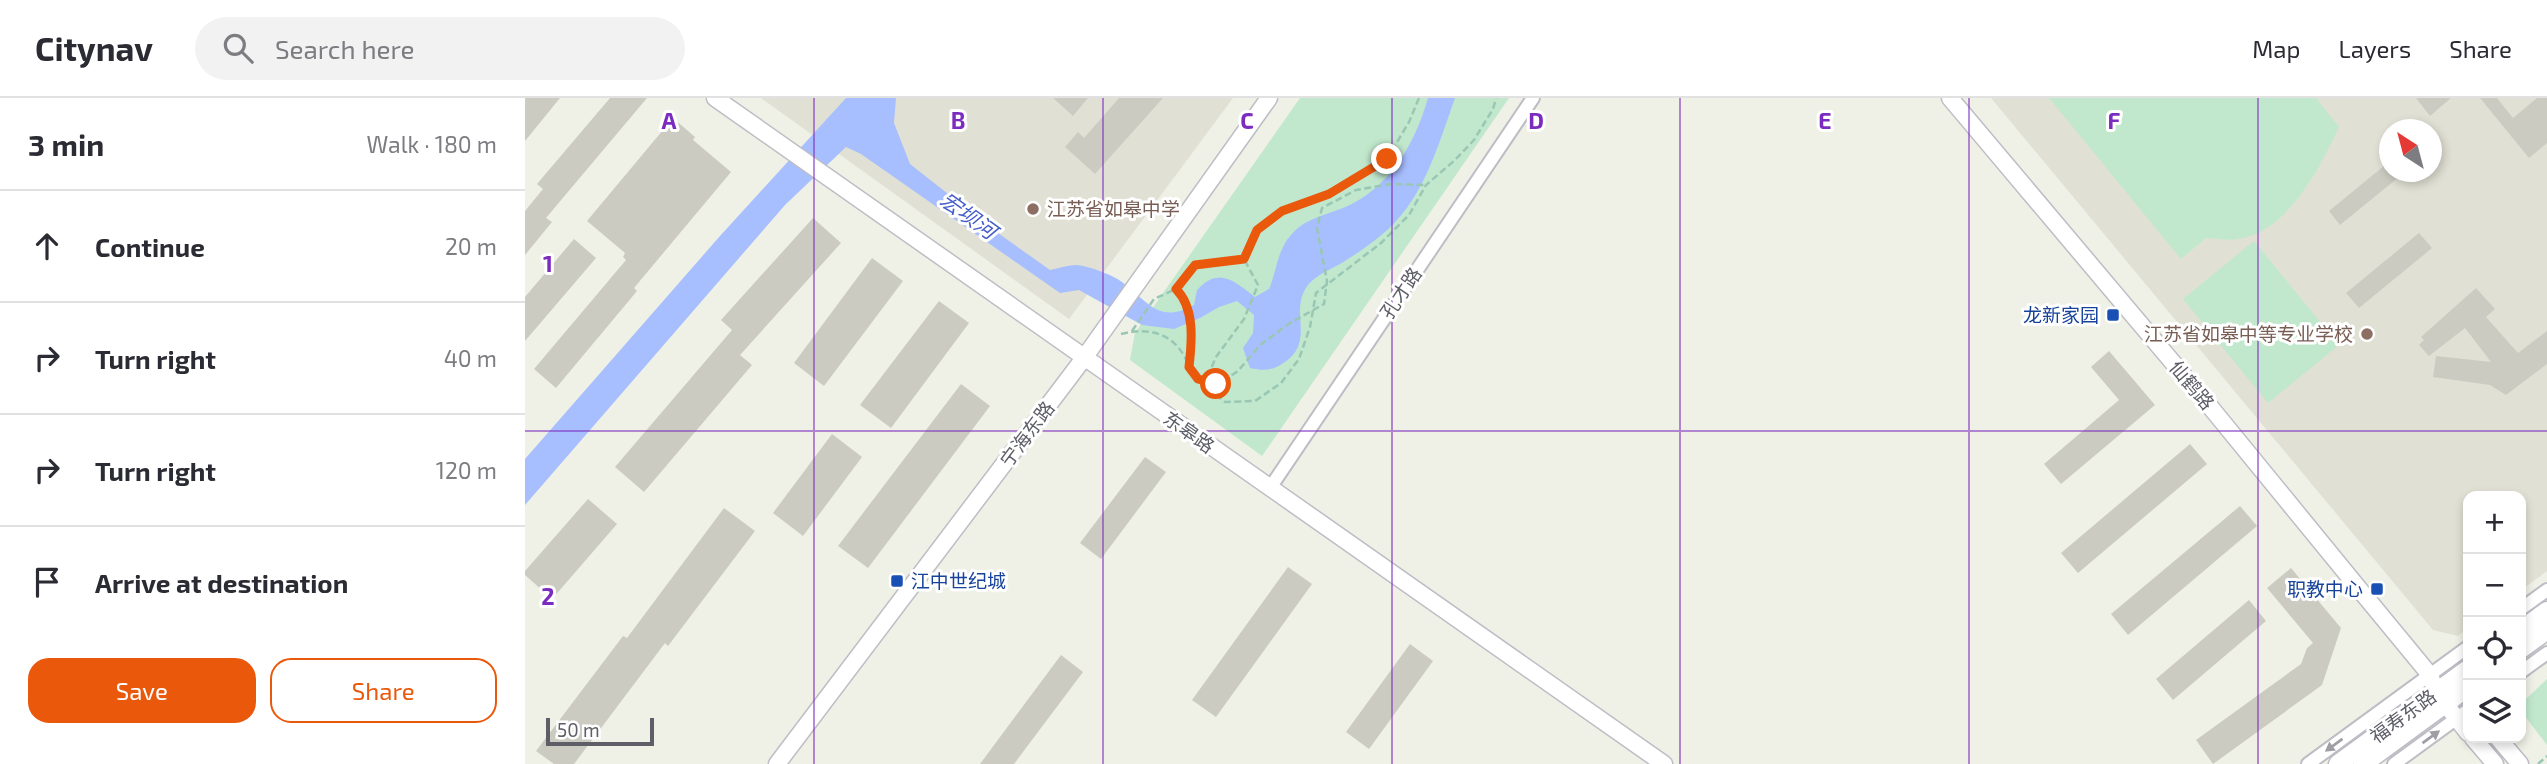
<!DOCTYPE html>
<html lang="en">
<head>
<meta charset="utf-8">
<style>
  body { margin:0; font-family:"Exo 2","Noto Sans SC",sans-serif; background:#f2f2f3; color:#2b2b33 }
  .controls { position:absolute; right:21px; bottom:21px; display:grid; overflow:hidden; border-radius:14px; box-shadow:0 4px 10px #0003 }
  .controls button { width:63px; height:63px; display:grid; place-items:center; padding:0; border:0; border-bottom:2px solid #e1e1e2; background:#fff; color:#2b2b33; font:35px sans-serif }
  .compass { position:absolute; left:1854px; top:21px; width:63px; height:63px; border-radius:50%; background:#fff; box-shadow:0 4px 10px #0003; rotate:324deg }
  .scale { position:absolute; left:21px; bottom:18px; width:108px; box-sizing:border-box; padding-left:7px; border:4px solid #5d5e67; border-top:0; font-size:19px; line-height:24px; white-space:nowrap; color:#5d5e67; -webkit-text-stroke:5px #fff; paint-order:stroke }
  .stop { position:absolute; width:21px; height:21px; margin:-16px; border:5px solid #ea580c; border-radius:50%; background:#fff }
  .stop.end { background:#ea580c; border-color:#fff; box-shadow:0 2px 7px #0008 }
  .list { margin:0; padding:0; list-style:none }
  h2 { display:flex; justify-content:space-between; align-items:center; height:91px; margin:0; padding:0 28px; font-size:30px }
  h2 small { font-size:23px; font-weight:400; color:#7c7c81 }
  .list li { display:grid; grid-template-columns:46px 1fr auto; gap:21px; align-items:center; box-sizing:border-box; height:112px; padding:0 28px; border-top:2px solid #e1e1e2 }
  .list b { display:block; font-size:26px; white-space:nowrap }
  .list em { font-size:23px; font-style:normal; color:#7c7c81 }
  .actions { display:flex; gap:14px; padding:21px 28px }
  .actions a { flex:1; padding:16px 0; border:2px solid #ea580c; border-radius:21px; text-align:center; font-size:24px; color:#ea580c }
  .actions .main { background:#ea580c; color:#fff }
  .icon { flex:none; width:38px; height:38px; fill:none; stroke:currentColor; stroke-width:2; stroke-linecap:round; stroke-linejoin:round }
  .map { position:relative; flex:none; width:2022px; height:666px; overflow:hidden }
  header { display:flex; align-items:center; gap:42px; box-sizing:border-box; height:98px; padding:0 35px; background:#fff; border-bottom:2px solid #e1e1e2 }
  header strong { font-size:33px }
  nav { display:flex; gap:38px; margin-inline-start:auto; font-size:24px }
  .search { width:490px; height:63px; background:#f2f2f3; display:flex; align-items:center; gap:18px; box-sizing:border-box; padding:0 24px; border-radius:38px; color:#7c7c81; font-size:26px }
  main { display:flex }
  aside { flex:1; background:#fff }
  .map>svg:first-child { display:block }
  .education { fill:#e0e0d4; fill-rule:evenodd }
  .green { fill:#c1e8cd }
  .water { fill:#a7beff }
  .building { fill:#cbcbc2 }
  .lines { fill:none; stroke-linecap:round; stroke-linejoin:round }
  .minor-casing { stroke:#bdbdc5; stroke-width:16 }
  .tertiary-casing { stroke:#bdbdc5; stroke-width:19 }
  .secondary-casing { stroke:#bbbcc4; stroke-width:21 }
  .path { stroke:#99c7b4; stroke-width:2.5; stroke-dasharray:7 3.5; stroke-linecap:butt }
  .minor { stroke:#fff; stroke-width:12 }
  .tertiary { stroke:#fff; stroke-width:16 }
  .secondary { stroke:#fff; stroke-width:18 }
  .path-bridge { stroke:#99c7b4; stroke-width:2.5; stroke-dasharray:7 3.5; stroke-linecap:butt }
  .oneway { fill:#9e9ea4 }
  .route { stroke:#ea580c; stroke-width:9 }
  .grid { fill:none; stroke:#7b2cbf; stroke-width:2; stroke-opacity:0.55 }
  .education-dot { fill:#8d6e63; stroke:#fff; stroke-width:2.5 }
  .transit-dot { fill:#1a4fb4; stroke:#fff; stroke-width:2.5 }
  .labels { text-anchor:middle; stroke-width:6; stroke-linejoin:round; paint-order:stroke }
  .education-label { font-size:19px; fill:#785e54; stroke:#fff; text-anchor:start }
  .street-label { font-size:19px; fill:#5d5e67; stroke:#fff }
  .transit-label { font-size:19px; fill:#164399; stroke:#fff; text-anchor:end }
  .water-label { font-size:21px; font-style:italic; fill:#435cc9; stroke:#fff }
  .grid-label { font-size:23px; text-anchor:middle; font-weight:bold; fill:#7b2cbf; stroke:#fff; stroke-width:6; stroke-linejoin:round; paint-order:stroke }
</style>
</head>
<body>
<header>
<strong>Citynav</strong>
<div class="search"><svg class="icon" aria-label="search" viewBox="0 0 24 24"><circle cx="10" cy="10" r="6"/><path d="M15 15l6 6"/></svg>Search here</div>
<nav><a>Map</a><a>Layers</a><a>Share</a></nav>
</header>
<main>
<aside>
<h2>3 min<small>Walk · 180 m</small></h2>
<ul class="list">
<li><svg class="icon" aria-label="ahead" viewBox="0 0 24 24"><path d="M12 20V5M6 11l6-6 6 6"/></svg><div><b>Continue</b></div><em>20 m</em></li>
<li><svg class="icon" aria-label="right" viewBox="0 0 24 24"><path d="M7 20v-9h11M14 6l5 5-5 5"/></svg><div><b>Turn right</b></div><em>40 m</em></li>
<li><svg class="icon" aria-label="right" viewBox="0 0 24 24"><path d="M7 20v-9h11M14 6l5 5-5 5"/></svg><div><b>Turn right</b></div><em>120 m</em></li>
<li><svg class="icon" aria-label="arrive" viewBox="0 0 24 24"><path d="M6 21V4h12l-3 4 3 4H6"/></svg><div><b>Arrive at destination</b></div></li>
</ul>
<div class="actions"><a class="main">Save</a><a>Share</a></div>
</aside>
<div class="map">
<svg width="2022" height="666" viewBox="0 0 2022 666">
  <rect width="100%" height="100%" fill="#eff0e6"/>
  <path class="education" d="M236,0h472l-164,221z
    M1466,0h556v473l-26,19v-94h-53v132l-10,8 -25,-6zM1864,32h42v42h-42z"/>
  <path class="green" d="M775,0h209l-247,358 -132,-96 5,-27z
    M1524,0h267l23,29c-19,40 -51,105 -101,112 -10,2 -22,-1 -32,-1l-25,21z
    M1729,143l85,104 -71,58 -85,-104z
    M2022,581v66l-23,-30v-14z"/>
  <path class="water" d="M321,0h50l-2,25 16,41 85,67 55,39c9,-2 19,-5 27,-5 11,1 33,9 42,15 27,18 38,46 75,25l3,-15c22,-24 37,-9 58,7l14,-8c8,-18 8,-39 22,-54 13,-16 34,-20 52,-27 46,-19 72,-64 85,-110h27c-18,50 -32,105 -76,139 -10,8 -20,15 -31,22 -13,9 -30,14 -40,26 -20,26 8,55 -23,77 -13,9 -21,9 -35,6l-7,-20 10,-15 1,-18 -17,-14 -18,6 -19,11 -26,11 -32,-4 -63,-35 -19,3 -199,-139 -15,-7 -61,58 -260,300v-46l195,-223z"/>
  <path class="building" d="M0,0h35l-35,43z
    M85,0h37l-101,120 6,4 -27,33v-44l18,-22 -6,-5z
    M528,0h35l-15,18z
    M594,0h44l-68,76 -30,-27 13,-15 6,6z
    M1891,0h35l-21,18z
    M1955,0h17l16,20 24,-20h10v45l-18,15z
    M148,20l22,19 -2,3 38,32 -97,116 3,3 -81,97 -22,-19 92,-109 -3,-3 2,-4 -38,-32z
    M1865,63v11h15l-65,53 -11,-14z
    M288,120l28,25 -101,112 12,10 -108,127 -29,-25 117,-137 -11,-10z
    M1894,135l13,15 -73,60 -13,-15z
    M49,141l22,19 -71,83v-44z
    M347,160l31,23 -79,105 -30,-23z
    M1951,190l19,21 -9,8 32,36 29,-22v33l-41,31 -16,-10 -57,-8 3,-21 55,6 -26,-34 -36,28 -10,-11 5,-5 -3,-3z
    M414,203l30,22 -78,105 -31,-23z
    M1584,253l46,54 -94,79 -17,-20 75,-64 -28,-33z
    M436,286l29,22 -122,162 -30,-22z
    M307,336l30,23 -59,79 -30,-23z
    M1665,346l17,20 -129,109 -17,-20z
    M620,359l21,15 -65,87 -21,-16z
    M63,401l29,25 -65,75 -27,-24v-4z
    M1715,408l17,20 -129,109 -17,-21z
    M199,410l31,23 -87,115 -3,-3 -91,121h-20l-18,-13 87,-115 4,2z
    M763,469l24,17 -96,133 -24,-17z
    M1766,470l50,60 -19,57 -109,79 -17,-24 105,-76 6,-16 6,-5 -46,-55z
    M1724,502l17,21 -93,79 -17,-21z
    M885,546l23,17 -64,88 -23,-17z
    M536,557l22,17 -69,92h-34z"/>
  <g class="lines">
    <g class="minor-casing">
      <path id="minor" d="M745,390l263,-390
        M1996,511l26,-19
        M1996,574l26,-19
        M1783,666l160,-117
        M1869,666l74,-54"/>
    </g>
    <g class="tertiary-casing">
      <path id="tertiary" d="M190,0l949,666
        M1425,0l262,311 157,192 61,74 6,17 32,41
        M1948,640l22,26
        M1973,640l22,26
        M252,666l307,-406 185,-260"/>
    </g>
    <g class="secondary-casing">
      <path id="secondary" d="M1996,532l26,-19
        M1996,551l26,-19
        M1813,666l130,-95
        M1838,666l105,-77"/>
    </g>
    <path class="path" d="M894,0l-10,24 -22,37 -58,35 -47,16 -25,20 -13,29 14,26 -14,34 -28,38 -12,28 21,17 30,-1 26,-18 18,-24 11,-32 6,-34 65,-50 28,-28 17,-30 29,-25 19,-20 19,-31 3,-11
      M652,192c17,18 15,50 12,73
      M607,233l22,-32 22,-10 19,-24 49,-6
      M596,236c31,-8 57,1 68,33
      M2013,666l9,-8"/>
    <use href="#minor" class="minor"/>
    <use href="#tertiary" class="tertiary"/>
    <use href="#secondary" class="secondary"/>
    <path class="path-bridge" d="M664,269l9,12 19,6 21,-14 22,-26 30,-22 34,-19 3,-23 -10,-53 5,-20 34,-18 35,-6 35,1"/>
  </g>
  <defs><path id="oneway-solid" d="M-6-.8H1V-3.2L6.5 0L1 3.2V.8H-6Z" transform="scale(1.75)"/></defs>
  <g class="oneway">
    <use href="#oneway-solid" transform="translate(1906 639) rotate(-36)"/>
    <use href="#oneway-solid" transform="translate(1809 647) rotate(144)"/>
  </g>
  <g class="lines">
    <path class="route" d="M691,286l-18,-5 -9,-12c3,-26 6,-59 -13,-78l19,-24 49,-6 13,-29 25,-19 47,-17 58,-35"/>
  </g>
  <path class="grid" d="M289,0v666M578,0v666M867,0v666M1155,0v666M1444,0v666M1733,0v666M0,333h2022"/>
  <g class="education-dot">
    <circle cx="508" cy="111" r="7"/>
    <circle cx="1842" cy="236" r="7"/>
  </g>
  <g class="transit-dot">
    <rect x="1581" y="210" width="14" height="14" rx="3.5"/>
    <rect x="365" y="476" width="14" height="14" rx="3.5"/>
    <rect x="1845" y="484" width="14" height="14" rx="3.5"/>
  </g>
  <g class="labels">
    <g class="education-label">
      <text x="522" y="118">江苏省如皋中学</text>
      <text x="1828" y="243" text-anchor="end">江苏省如皋中等专业学校</text>
    </g>
    <g class="street-label">
      <text transform="translate(876 195) rotate(-56)" y="7">孔才路</text>
      <text transform="translate(1667 287) rotate(50)" y="7">仙鹤路</text>
      <text transform="translate(664 334) rotate(35)" y="7">东皋路</text>
      <text transform="translate(502 336) rotate(-53)" y="7">宁海东路</text>
      <text transform="translate(1878 618) rotate(-36)" y="7">福寿东路</text>
    </g>
    <g class="transit-label">
      <text x="1574" y="224">龙新家园</text>
      <text x="386" y="490" text-anchor="start">江中世纪城</text>
      <text x="1838" y="498">职教中心</text>
    </g>
    <g class="water-label">
      <text transform="translate(443 118) rotate(36)" y="7">宏坝河</text>
    </g>
  </g>
  <g class="grid-label">
    <text x="144" y="31">A</text>
    <text x="433" y="31">B</text>
    <text x="722" y="31">C</text>
    <text x="1011" y="31">D</text>
    <text x="1300" y="31">E</text>
    <text x="1589" y="31">F</text>
    <text x="23" y="174">1</text>
    <text x="23" y="507">2</text>
  </g>
</svg>
<div class="controls">
<button>+</button>
<button>−</button>
<button><svg class="icon" aria-label="locate" viewBox="0 0 24 24"><circle cx="12" cy="12" r="6"/><path d="M12 2v4M12 18v4M2 12h4M18 12h4"/></svg></button>
<button><svg class="icon" aria-label="layers" viewBox="0 0 24 24"><path d="M12 4l9 5-9 5-9-5zM3 14l9 5 9-5"/></svg></button>
</div>
<svg class="compass" viewBox="-18 -18 36 36"><path d="M0-13l5 13h-10z" fill="#e53935"/><path d="M0 13l5-13h-10z" fill="#7c7c81"/></svg>
<div class="scale">50 m</div>
<div class="stop" style="left:691px;top:286px"></div>
<div class="stop end" style="left:862px;top:61px"></div>
</div>
</main>
</body>
</html>
